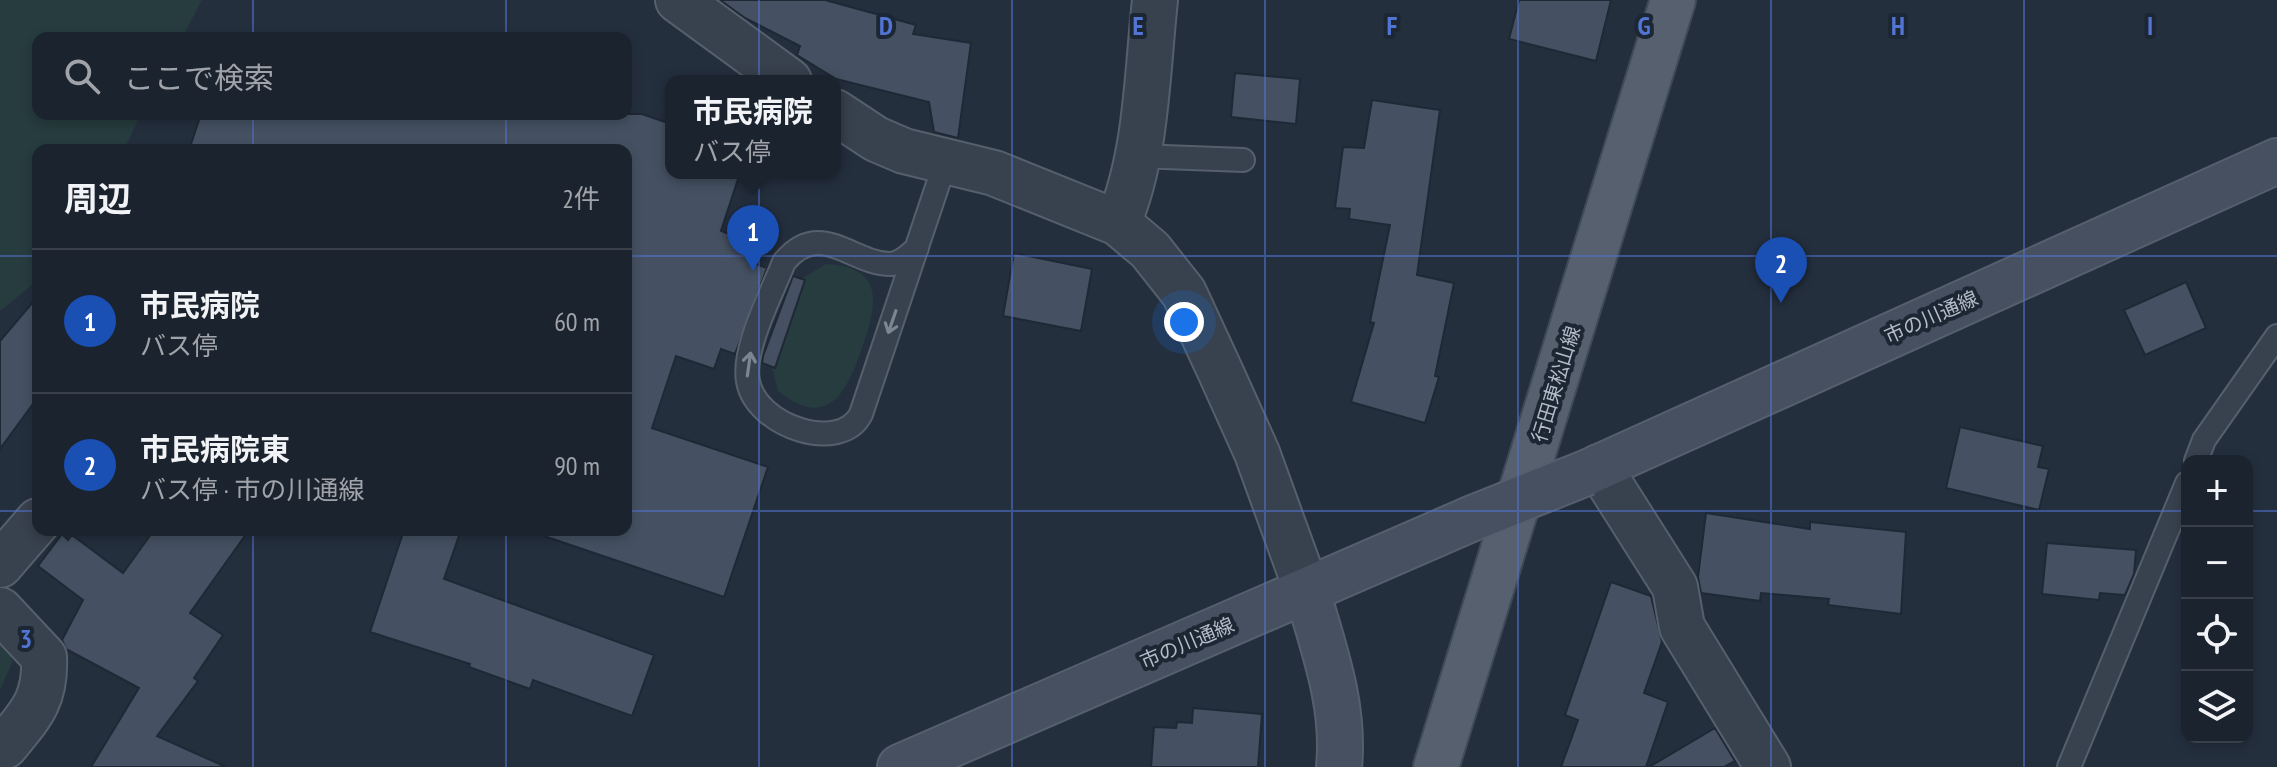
<!DOCTYPE html>
<html lang="ja">
<head>
<meta charset="utf-8">
<style>
  body { margin:0; font-family:"PT Sans Narrow","Noto Sans JP",sans-serif; background:#242b36; color:#f1f3f6 }
  .controls { position:absolute; right:24px; bottom:24px; display:grid; overflow:hidden; border-radius:16px; box-shadow:0 4px 12px #0003 }
  .controls button { width:72px; height:72px; display:grid; place-items:center; padding:0; border:0; border-bottom:2px solid #39404a; background:#1b232e; color:#f1f3f6; font:40px sans-serif }
  .you { position:absolute; left:1184px; top:322px; width:28px; height:28px; margin:-20px; border:6px solid #fff; border-radius:50%; background:#1a73e8; box-shadow:0 0 0 12px #1a73e833 }
  .badge { display:grid; place-items:center; width:52px; height:52px; border-radius:50%; background:#bca0f2; color:#fff; font-size:26px; font-weight:700 }
  .pin { position:absolute; translate:-50% -66px; filter:drop-shadow(0 2px 4px #0008) }
  .pin::after { content:''; position:absolute; top:42px; width:28px; height:24px; background:inherit; clip-path:polygon(0 0,100% 0,50% 100%) }
  .popup { position:absolute; left:665px; top:75px; width:176px; height:104px; box-sizing:border-box; display:grid; place-content:center; border-radius:16px; background:#1b232e; filter:drop-shadow(0 2px 6px #0005); font-size:26px; white-space:nowrap; color:#a0a4aa }
  .popup b { font-size:30px; color:#f1f3f6 }
  .popup::after { content:''; position:absolute; left:50%; top:100%; margin-left:-16px; border:16px solid transparent; border-top-color:#1b232e }
  .list { margin:0; padding:0; list-style:none }
  h2 { display:flex; justify-content:space-between; align-items:center; height:104px; margin:0; padding:0 32px; font-size:34px }
  h2 small { font-size:26px; font-weight:400; color:#a0a4aa }
  .list li { display:grid; grid-template-columns:52px 1fr auto; gap:24px; align-items:center; box-sizing:border-box; height:144px; padding:0 32px; border-top:2px solid #39404a }
  .list b { display:block; font-size:30px; white-space:nowrap }
  .list p { margin:0; font-size:26px; white-space:nowrap; color:#a0a4aa }
  .list em { font-size:26px; font-style:normal; color:#a0a4aa }
  .icon { flex:none; width:44px; height:44px; fill:none; stroke:currentColor; stroke-width:2; stroke-linecap:round; stroke-linejoin:round }
  .map { position:relative; flex:none; width:2277px; height:767px; overflow:hidden }
  .search { position:absolute; background:#1b232e; box-shadow:0 4px 12px #0003; left:32px; top:32px; width:600px; height:88px; display:flex; align-items:center; gap:20px; box-sizing:border-box; padding:0 28px; border-radius:16px; color:#a0a4aa; font-size:30px }
  .panel { position:absolute; background:#1b232e; box-shadow:0 4px 12px #0003; left:32px; top:144px; width:600px; height:392px; border-radius:16px }
  .map>svg:first-child { display:block }
  .green { fill:#263c3f }
  .building { fill:#455162; stroke:#1f2835; stroke-width:2 }
  .lines { fill:none; stroke-linecap:round; stroke-linejoin:round }
  .lane-casing { stroke:#565f6c; stroke-width:26 }
  .street-casing { stroke:#565f6c; stroke-width:48 }
  .secondary-casing { stroke:#565f6c; stroke-width:48 }
  .primary-casing { stroke:#414a57; stroke-width:48 }
  .lane { stroke:#38414e; stroke-width:22 }
  .street { stroke:#38414e; stroke-width:44 }
  .secondary { stroke:#465061; stroke-width:44 }
  .primary { stroke:#56606e; stroke-width:44 }
  .secondary-bridge-casing { stroke:#565f6c; stroke-width:48; stroke-linecap:butt }
  .secondary-bridge { stroke:#465061; stroke-width:44 }
  .oneway { stroke:#7c8592 }
  .grid { fill:none; stroke:#5274d3; stroke-width:2; stroke-opacity:0.55 }
  .labels { text-anchor:middle; stroke-width:8; stroke-linejoin:round; paint-order:stroke }
  .street-label { font-size:20px; fill:#b4bcc9; stroke:#1d2633 }
  .grid-label { font-size:26px; text-anchor:middle; font-weight:bold; fill:#5274d3; stroke:#1d2633; stroke-width:8; stroke-linejoin:round; paint-order:stroke }
</style>
</head>
<body>
<div class="map">
<svg width="2277" height="767" viewBox="0 0 2277 767">
  <rect width="100%" height="100%" fill="#242f3e"/>
  <path class="green" d="M0,0h202l-20,38h-144v76h103l-17,36h-86v130l-38,31z
    M826,264c60,3 51,41 36,84 -15,44 -34,83 -84,43l-6,-24h3l29,-86 -3,-2z
    M0,631l13,30 -13,29z"/>
  <path class="building" d="M720,0h105l91,25 -3,9 58,9 -13,95 -24,-6 -5,-30 -93,-23 -39,-24 3,-9 -55,-28z
    M1519,0h92l-15,61 -87,-22z
    M1235,73l65,6 -4,45 -65,-7z
    M1372,100l68,10 -23,165 37,8 -19,93 4,1 -14,46 -74,-21 23,-79 -4,-1 20,-97 -41,-6 1,-10 -15,-1 8,-61 21,1z
    M201,114h441l29,10v49h69l-19,58 35,13 -6,18 17,6 -32,86 -14,-5 -7,20 -38,-13 -24,72 116,39 -44,130 -180,-61 1,-6h81v-380h-437z
    M1014,253l78,16 -11,62 -78,-15z
    M793,276l12,4 -30,88 -13,-5 1,-7z
    M2186,282l20,46 -61,27 -21,-45z
    M38,296v101l-38,52v-108z
    M1960,427l83,19 -5,21 11,2 -10,41 -93,-22z
    M1706,513l104,16v-7l96,10 -5,82 -73,-9 1,-6 -68,-6 -1,8 -59,-8 -3,-16z
    M154,530h95l-59,83 33,22 -29,43 4,3 -41,55 69,31h-135l48,-79 -73,-39 -4,-9 21,-40 -45,-34 24,-32 6,6 4,-5 51,38z
    M404,530h57l-17,49 210,76 -22,61 -99,-36 -3,9 -61,-22 1,-3 -100,-32z
    M2047,543l89,7 -2,24 -9,21 -25,-2 -1,7 -57,-6z
    M1611,582l40,14 11,46 -18,51 24,9 -22,65h-85l17,-47 -13,-5z
    M1193,708l69,6 -4,53h-107l3,-40 22,1 1,-6 15,1z
    M1715,728l20,33 -11,6h-75z"/>
  <g class="lines">
    <g class="lane-casing">
      <path id="lane" d="M1138,156l105,4
        M917,248c-8,7 -16,16 -27,16 -38,0 -70,-46 -106,-2 -12,31 -42,87 -36,119 8,46 93,73 113,33l85,-254
        M2196,461l8,-21 73,-104
        M2069,767l118,-284"/>
    </g>
    <g class="street-casing">
      <path id="street" d="M678,0l111,81
        M835,112l41,27 28,12 90,22 124,50 32,27 34,43 37,80 36,80 50,138
        M1118,223c29,-69 29,-149 37,-223
        M1599,467l76,120 7,40 86,140
        M0,565l38,-44
        M0,610l44,47c2,43 -13,57 -39,89"/>
    </g>
    <g class="secondary-casing">
      <path id="secondary" d="M1586,473l691,-312
        M1307,591c17,59 38,114 32,176
        M900,767l573,-249"/>
    </g>
    <g class="primary-casing">
      <path id="primary" d="M1436,767l237,-767"/>
    </g>
    <use href="#lane" class="lane"/>
    <use href="#street" class="street"/>
    <use href="#secondary" class="secondary"/>
    <use href="#primary" class="primary"/>
    <g class="secondary-bridge-casing">
      <path id="secondary-bridge" d="M1473,518l113,-45"/>
    </g>
    <use href="#secondary-bridge" class="secondary-bridge"/>
  </g>
  <defs><path id="oneway-shaft" d="M-6 0H5M1.5-3L5.5 0L1.5 3" fill="none" stroke-width="1.6" stroke-linecap="round" stroke-linejoin="round" transform="scale(2)"/></defs>
  <g class="oneway">
    <use href="#oneway-shaft" transform="translate(892 322) rotate(109)"/>
    <use href="#oneway-shaft" transform="translate(749 364) rotate(-82)"/>
  </g>
  <path class="grid" d="M253,0v38M506,0v38M759,0v767M1012,0v767M1265,0v767M1518,0v767M1771,0v767M2024,0v767M253,114v36M506,114v36M0,256h38M626,256h1651M0,511h38M626,511h1561M2247,511h30M253,530v237M506,530v237"/>
  <g class="labels">
    <g class="street-label">
      <text transform="translate(1931 317) rotate(-24)" y="7">市の川通線</text>
      <text transform="translate(1556 384) rotate(-73)" y="7">行田東松山線</text>
      <text transform="translate(1187 643) rotate(-23)" y="7">市の川通線</text>
    </g>
  </g>
  <g class="grid-label">
    <text x="886" y="35">D</text>
    <text x="1138" y="35">E</text>
    <text x="1392" y="35">F</text>
    <text x="1644" y="35">G</text>
    <text x="1898" y="35">H</text>
    <text x="2150" y="35">I</text>
    <text x="26" y="648">3</text>
  </g>
</svg>
<div class="controls">
<button>+</button>
<button>−</button>
<button><svg class="icon" aria-label="locate" viewBox="0 0 24 24"><circle cx="12" cy="12" r="6"/><path d="M12 2v4M12 18v4M2 12h4M18 12h4"/></svg></button>
<button><svg class="icon" aria-label="layers" viewBox="0 0 24 24"><path d="M12 4l9 5-9 5-9-5zM3 14l9 5 9-5"/></svg></button>
</div>
<div class="you"></div>
<div class="pin badge" style="left:753px;top:271px;background:#1a4fb4">1</div>
<div class="popup"><b>市民病院</b>バス停</div>
<div class="pin badge" style="left:1781px;top:303px;background:#1a4fb4">2</div>
<div class="search"><svg class="icon" aria-label="search" viewBox="0 0 24 24"><circle cx="10" cy="10" r="6"/><path d="M15 15l6 6"/></svg>ここで検索</div>
<section class="panel">
<h2>周辺<small>2件</small></h2>
<ul class="list">
<li><span class="badge" style="background:#1a4fb4">1</span><div><b>市民病院</b><p>バス停</p></div><em>60 m</em></li>
<li><span class="badge" style="background:#1a4fb4">2</span><div><b>市民病院東</b><p>バス停 · 市の川通線</p></div><em>90 m</em></li>
</ul>
</section>
</div>
</body>
</html>
